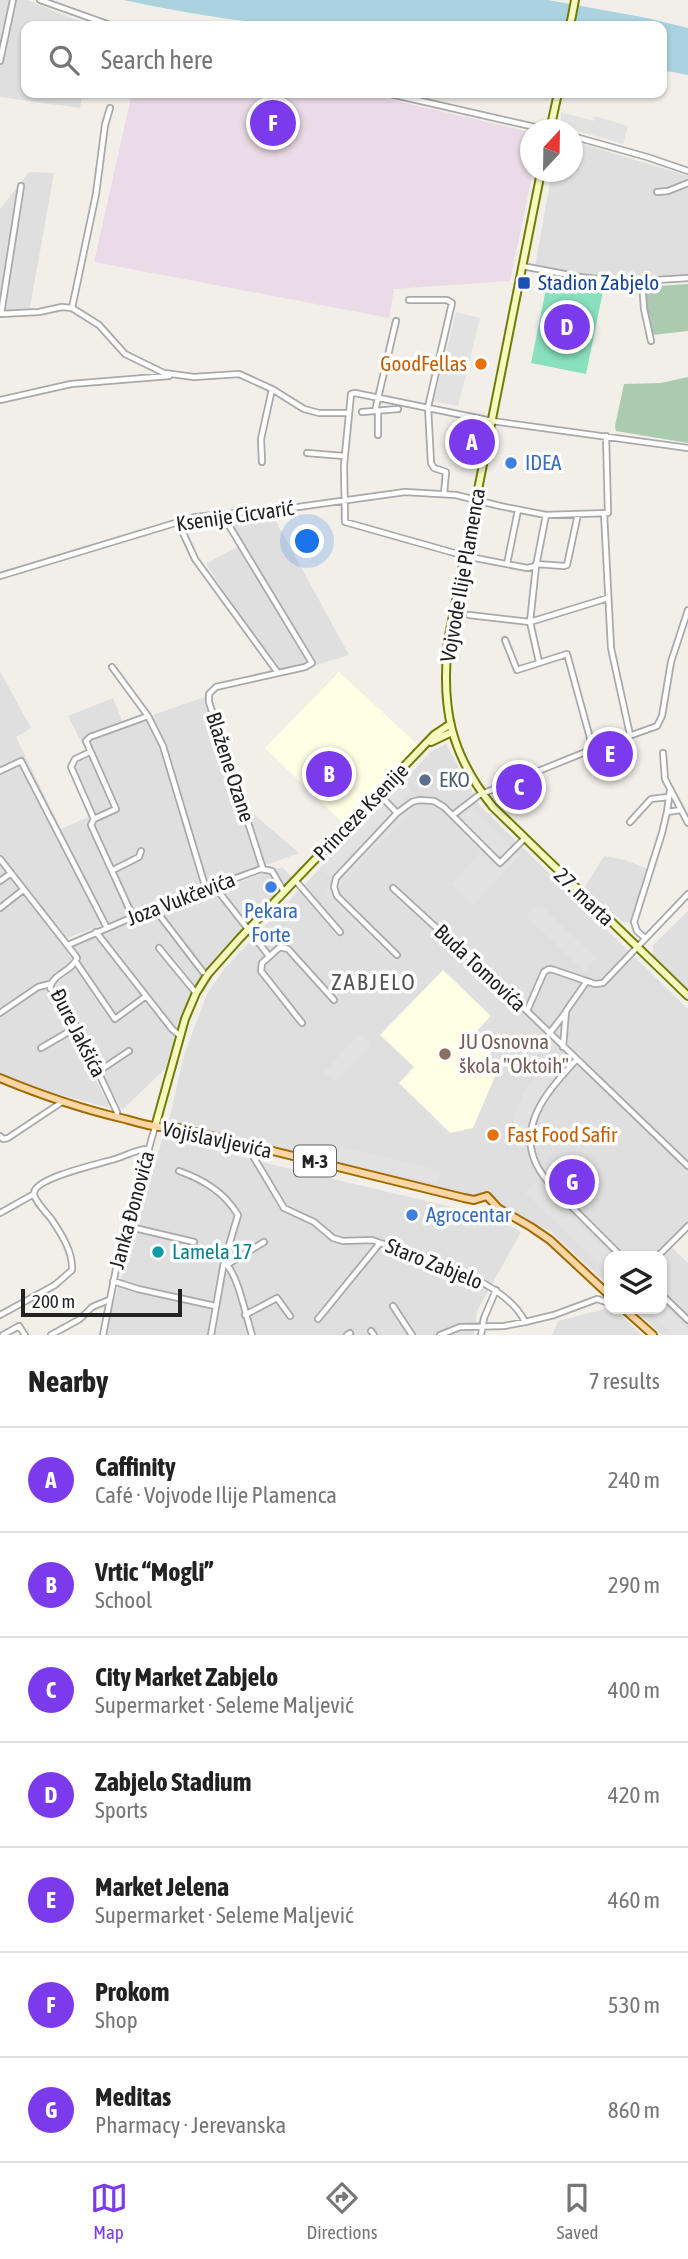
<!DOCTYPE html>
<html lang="en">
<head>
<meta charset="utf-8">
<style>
  body { margin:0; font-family:"Asap Condensed",sans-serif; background:#f2f2f2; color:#222 }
  .controls { position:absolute; right:21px; bottom:21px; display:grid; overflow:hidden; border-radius:14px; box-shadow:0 2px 5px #0004 }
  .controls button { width:63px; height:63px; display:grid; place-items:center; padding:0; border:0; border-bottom:2px solid #e0e0e0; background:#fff; color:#222; font:35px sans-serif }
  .compass { position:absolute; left:520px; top:119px; width:63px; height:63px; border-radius:50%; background:#fff; box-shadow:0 2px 5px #0004; rotate:22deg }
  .scale { position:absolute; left:21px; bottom:18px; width:161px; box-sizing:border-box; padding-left:7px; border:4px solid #222; border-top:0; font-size:19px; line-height:24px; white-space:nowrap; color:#222; -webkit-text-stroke:5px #fff; paint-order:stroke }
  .you { position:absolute; left:308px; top:542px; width:24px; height:24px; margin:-18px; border:5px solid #fff; border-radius:50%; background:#1a73e8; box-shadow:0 0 0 10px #1a73e833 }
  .badge { display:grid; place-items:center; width:46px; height:46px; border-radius:50%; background:#7c3aed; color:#fff; font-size:23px; font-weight:700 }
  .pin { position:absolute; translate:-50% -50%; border:4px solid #fff; box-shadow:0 2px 7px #0006 }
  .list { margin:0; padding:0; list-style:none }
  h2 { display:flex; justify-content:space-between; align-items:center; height:91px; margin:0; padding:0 28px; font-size:30px }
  h2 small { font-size:23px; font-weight:400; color:#767676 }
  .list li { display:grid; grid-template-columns:46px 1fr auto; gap:21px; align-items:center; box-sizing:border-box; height:105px; padding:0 28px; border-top:2px solid #e0e0e0 }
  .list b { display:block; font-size:26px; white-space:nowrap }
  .list p { margin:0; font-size:23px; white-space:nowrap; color:#767676 }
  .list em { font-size:23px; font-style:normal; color:#767676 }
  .icon { flex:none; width:38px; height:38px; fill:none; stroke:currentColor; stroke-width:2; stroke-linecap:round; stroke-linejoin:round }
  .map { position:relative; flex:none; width:688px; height:1335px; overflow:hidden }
  .search { position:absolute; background:#fff; box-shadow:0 2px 5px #0004; left:21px; right:21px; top:21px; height:77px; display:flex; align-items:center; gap:18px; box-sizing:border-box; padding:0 24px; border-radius:14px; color:#767676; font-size:26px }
  .sheet { height:826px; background:#fff }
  nav { display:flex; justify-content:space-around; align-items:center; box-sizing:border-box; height:98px; border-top:2px solid #e0e0e0; background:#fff; font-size:19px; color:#767676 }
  nav a { display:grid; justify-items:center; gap:4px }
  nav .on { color:#7c3aed }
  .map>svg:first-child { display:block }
  .residential { fill:#e0dfdf }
  .industrial { fill:#ebdbe8 }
  .education { fill:#ffffe5 }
  .cemetery { fill:#aacbaf }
  .pitch { fill:#88e0be }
  .parking { fill:#e2e2e2 }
  .water { fill:#aad3df }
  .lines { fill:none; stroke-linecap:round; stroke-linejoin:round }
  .street-casing { stroke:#a9a9a9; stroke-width:8 }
  .secondary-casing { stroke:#707d05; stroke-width:10 }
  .primary-casing { stroke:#a06b00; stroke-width:10 }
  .street { stroke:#fff; stroke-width:4.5 }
  .secondary { stroke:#f7fabf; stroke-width:6 }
  .primary { stroke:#fcd6a4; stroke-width:6 }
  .transit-dot { fill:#1a4fb4; stroke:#fff; stroke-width:2.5 }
  .food-dot { fill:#e8710a; stroke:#fff; stroke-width:2.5 }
  .shop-dot { fill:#3f7fe0; stroke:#fff; stroke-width:2.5 }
  .service-dot { fill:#5c6f8a; stroke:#fff; stroke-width:2.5 }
  .education-dot { fill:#8d6e63; stroke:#fff; stroke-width:2.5 }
  .culture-dot { fill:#0f9aa8; stroke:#fff; stroke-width:2.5 }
  .labels { text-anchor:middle; stroke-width:7; stroke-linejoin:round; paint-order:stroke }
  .shield { fill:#fff; stroke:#646464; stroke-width:2 }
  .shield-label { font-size:19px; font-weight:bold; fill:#222 }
  .transit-label { font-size:21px; fill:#164399; stroke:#fff; text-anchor:start }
  .food-label { font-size:21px; fill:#c56008; stroke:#fff; text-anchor:end }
  .shop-label { font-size:21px; fill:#366cbe; stroke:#fff; text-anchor:start }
  .street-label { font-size:21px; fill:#222; stroke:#fff }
  .service-label { font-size:21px; fill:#4e5e75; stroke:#fff; text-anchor:start }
  .education-label { font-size:21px; fill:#785e54; stroke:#fff; text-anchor:start }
  .culture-label { font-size:21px; fill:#0d838f; stroke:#fff; text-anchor:start }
  .neighbourhood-label { font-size:23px; letter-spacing:2px; fill:#555; stroke:#fff }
</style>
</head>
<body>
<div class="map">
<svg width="688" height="1335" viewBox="0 0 688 1335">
  <rect width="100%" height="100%" fill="#f2efe9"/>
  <path class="residential" d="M0,0h27l57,23 4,3h-62v67h57l-3,15 -80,-11z
    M573,141l115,35v100l-73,4 -80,-14 17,-94h20z
    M29,172l25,1 -25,140 -29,-1v-103z
    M272,514l77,141 -71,21 -72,-112 36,-20 -16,-28z
    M0,671l31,57 -15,9 45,92 27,-12 -20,-49 21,-11 -21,-41 45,-18 11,27 86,-30 31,108 58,50 -232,85 -67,-81z
    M446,744l34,62 208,203v215l-19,21 19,18v72h-26l-28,-26h28v-53h-53v30l-59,-55 -52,-27 -329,-83 15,-66 23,-61 18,-26 207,-217z
    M604,856l21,4 28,11 -17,52 -13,-1 -39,-34z
    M0,865l73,94 -27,27 26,47 38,75 -91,-24 -19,-9z
    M282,867l13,13 -93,97 -24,47 -12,44 -44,42 -69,-123 28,-24 -9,-17 93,-38z
    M688,911v80l-35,-34v-12z
    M163,1136l86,23 220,52 11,10 13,2 5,-4 23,13 -44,79 -3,24h-372l30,-90z
    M609,1308l5,1 28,26h-90l6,-14z"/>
  <path class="industrial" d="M132,93h230l168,39v40h3l-23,109 -116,8 -5,29 -295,-56z"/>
  <path class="education" d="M339,672l80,74 -75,78 -79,-76z
    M443,970l48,46 -16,17 17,16 -3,10 10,8 -26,61 -23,5 -51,-50 15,-16 -34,-32z"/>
  <path class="cemetery" d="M688,284v47l-35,4 -8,-32v-16z
    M688,377v66l-72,-12 -1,-5 9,-42 37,-1z"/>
  <path class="pitch" d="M548,279l55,12 -17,83 -55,-11z"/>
  <path class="parking" d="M561,112l32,9 2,-5 33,10 -5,18 -62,-18z
    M456,312l24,6 -22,88 -24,-5z
    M403,782l8,8 -9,10 11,10 -77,80 67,65 -8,8 -72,-70 11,-12 -14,-13z
    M471,808l49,47 -47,50 -22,-21 30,-31 -27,-26z
    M539,903l57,56 -12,13 -58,-57z
    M360,1034l11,11 -36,37 -11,-10z
    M543,1068l16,12 -16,20 -13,32 -16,-4 -1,-9 11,-27z
    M330,1145l111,25 -3,14 -111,-25z
    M536,1182l76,74h-3v17l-84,-80z
    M662,1304l26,26v5h-14l-26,-26h14z"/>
  <path class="water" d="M123,0h425l99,18 41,10v47l-26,-5v-44c-130,0 -261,5 -391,-3 -50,-3 -99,-13 -148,-23z"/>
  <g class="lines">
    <g class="street-casing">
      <path id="street" d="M40,0l73,26
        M0,61l13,-61
        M386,93l162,37
        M572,136l75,21 41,14
        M657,192l11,-1 20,-8
        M522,266l58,11 44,5 64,-4
        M642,282l2,27 7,32
        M409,300h38l5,3 -24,104 3,56 3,5 12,4 -2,22
        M72,308l24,-114 9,-69 5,-17
        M0,314l39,-2 23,-5 10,1 27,17 26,29 39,19 30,4 45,-3 33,15 32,20 15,4h29
        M1,314l20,-128
        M0,400l71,-16 98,-8
        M375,411l21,-90
        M362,412l36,-3
        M378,435v-24
        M307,453l37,3
        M262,462l-1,-23 11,-50
        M604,513l7,135 19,87
        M222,514l90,149 -7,4 -89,20 -7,7v8l54,167
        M178,522l17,37 83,114
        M507,564l11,-54
        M536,564l28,2 3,-1 11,-51
        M536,566l-9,2 -62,-12 -120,-34 -1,-57 7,-71 4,-1 137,28 196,27
        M0,576l195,-59 103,-10 107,-15 51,3 44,11 46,9 62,-2 -2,-77
        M469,615l61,7 78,-24
        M505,640l12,30 50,-16 26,95
        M539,662l-9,-40 6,-56 10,-51
        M112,667l36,49 15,30 43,143
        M90,752l-15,7 -4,8 23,52
        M663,753l2,26 23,44
        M0,771l21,-10 86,167
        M379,794l18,19
        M667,812l14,-2
        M453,815l26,-20 114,-46 64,-23 5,-10 9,-54 17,-52
        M630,822l21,-23 17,-2
        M0,859l75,96 2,3c-5,14 -24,15 -27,30l27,39 40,85v5
        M113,870l26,-13 2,-6
        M295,880l45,52
        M0,881l10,-7
        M215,887l54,69
        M393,888l134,123 161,155
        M0,908l23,-18
        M154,908l49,64
        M133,917l-42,-92 3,-6 22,-10 -30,-68 4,-4 58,-21
        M96,932l76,97 7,6
        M645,938l-8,-7 -3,-9 28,-89 5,-21 3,-22
        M68,945l86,-37 107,-39 11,2 12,21
        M159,948l37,45
        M397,955l-60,-59 -3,-9 2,-9 61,-65 15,-11 7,-2 15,1 10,6 56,56 24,-24
        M76,962l39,57 31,-23
        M527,1011l17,-39 5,-3 5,1 41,14 8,-1 85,-89
        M0,1013l38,-26 12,-3
        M302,1023l-41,-52 1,-8 18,-16 8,2 46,51
        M549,1034l17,-22
        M563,1047l3,-36 21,-30
        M41,1048l36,-21
        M576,1060c-14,16 -30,32 -39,52 -21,46 12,72 42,102 14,14 28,28 42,42
        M99,1071l30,-20
        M0,1136l3,3 5,-1 54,-36
        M247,1146l37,62 30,14 19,16 10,3 29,-1 8,3c42,14 126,37 145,79
        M179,1171c25,9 45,21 59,44l-14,47 -13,73
        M0,1213l34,-19
        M126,1226l68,16
        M658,1256l30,-30
        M224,1262c14,11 22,55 28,73
        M228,1264l36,-22
        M113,1281l25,8 77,17
        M662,1295l26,25
        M393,1306l19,29
        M0,1315l55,-30 17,-15c1,-18 -10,-35 -20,-50 -4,-6 -18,-19 -18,-27 1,-16 70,-30 84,-35 10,-3 21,-10 31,-9
        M245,1315l32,-17 13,18
        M318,1319l62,-76
        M371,1331l3,4
        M3,1335l16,-9 6,9
        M51,1335l29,-16 12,-12 17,-7
        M103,1335l16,-81 36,-127
        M347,1335l3,-2
        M440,1335l20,-8 44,-1 21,-4 29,-7 43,-16 12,4
        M481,1335l3,-17 12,-28"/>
    </g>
    <g class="secondary-casing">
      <path id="secondary" d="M570,26l5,-26
        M550,130l8,-37
        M541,172l-93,469c-7,66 2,113 45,166l195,189
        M431,742l21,-10
        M155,1127l30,-108 11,-26 12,-19 32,-36 194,-203 15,-10"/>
    </g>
    <g class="primary-casing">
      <path id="primary" d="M0,1078c41,17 82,31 125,41 18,5 35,10 54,9l285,70 10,2 13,-4 11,12 33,19 19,13 59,55
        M624,1309l29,26"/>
    </g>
    <use href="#street" class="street"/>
    <use href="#secondary" class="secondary"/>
    <use href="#primary" class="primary"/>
  </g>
  <rect class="transit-dot" x="517" y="276" width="14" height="14" rx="3.5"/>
  <g class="food-dot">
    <circle cx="481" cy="364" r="7"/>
    <circle cx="493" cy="1135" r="7"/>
  </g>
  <g class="shop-dot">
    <circle cx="511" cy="463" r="7"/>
    <circle cx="271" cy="887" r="7"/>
    <circle cx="412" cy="1215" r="7"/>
  </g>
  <circle class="service-dot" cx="425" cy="780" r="7"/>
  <circle class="education-dot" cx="445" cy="1054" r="7"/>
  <circle class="culture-dot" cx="158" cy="1252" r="7"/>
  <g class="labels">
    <rect class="shield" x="294" y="1145.5" width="42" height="31" rx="5"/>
    <g class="shield-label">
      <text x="315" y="1168">M-3</text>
    </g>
    <g class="transit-label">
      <text x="538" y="290">Stadion Zabjelo</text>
    </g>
    <g class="food-label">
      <text x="467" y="371">GoodFellas</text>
      <text x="507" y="1142" text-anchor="start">Fast Food Safir</text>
    </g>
    <g class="shop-label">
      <text x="525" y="470">IDEA</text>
      <text x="271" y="918" text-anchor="middle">Pekara<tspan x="271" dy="24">Forte</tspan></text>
      <text x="426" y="1222">Agrocentar</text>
    </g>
    <g class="street-label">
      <text transform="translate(235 516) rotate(-8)" y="7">Ksenije Cicvarić</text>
      <text transform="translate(463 575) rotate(-80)" y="7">Vojvode Ilije Plamenca</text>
      <text transform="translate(230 767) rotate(72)" y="7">Blažene Ozane</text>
      <text transform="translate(361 812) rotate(-46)" y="7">Princeze Ksenije</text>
      <text transform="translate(584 897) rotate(44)" y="7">27. marta</text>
      <text transform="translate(181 899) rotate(-21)" y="7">Joza Vukčevića</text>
      <text transform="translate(480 968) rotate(43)" y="7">Buda Tomovića</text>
      <text transform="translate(78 1033) rotate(63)" y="7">Đure Jakšića</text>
      <text transform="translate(217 1140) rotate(12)" y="7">Vojislavljevića</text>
      <text transform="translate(132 1210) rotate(-75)" y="7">Janka Đonovića</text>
      <text transform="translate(434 1264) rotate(22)" y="7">Staro Zabjelo</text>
    </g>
    <g class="service-label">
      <text x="439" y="787">EKO</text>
    </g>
    <g class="education-label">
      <text x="459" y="1049">JU Osnovna<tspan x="459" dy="24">škola "Oktoih"</tspan></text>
    </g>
    <g class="culture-label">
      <text x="172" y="1259">Lamela 17</text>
    </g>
    <g class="neighbourhood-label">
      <text x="374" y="990">ZABJELO</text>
    </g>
  </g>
</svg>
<div class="controls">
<button><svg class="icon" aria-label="layers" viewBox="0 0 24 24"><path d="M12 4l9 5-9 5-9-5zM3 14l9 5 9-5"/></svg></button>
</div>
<svg class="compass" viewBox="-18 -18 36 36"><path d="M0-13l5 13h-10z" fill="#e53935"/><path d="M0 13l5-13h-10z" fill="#767676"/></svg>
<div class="scale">200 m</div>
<div class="you"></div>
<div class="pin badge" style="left:472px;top:442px">A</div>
<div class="pin badge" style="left:329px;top:774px">B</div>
<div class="pin badge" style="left:519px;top:787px">C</div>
<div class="pin badge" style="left:567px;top:327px">D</div>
<div class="pin badge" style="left:610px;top:754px">E</div>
<div class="pin badge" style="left:273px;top:123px">F</div>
<div class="pin badge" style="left:572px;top:1182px">G</div>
<div class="search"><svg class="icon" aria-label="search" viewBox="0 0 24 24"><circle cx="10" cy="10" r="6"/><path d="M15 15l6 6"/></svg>Search here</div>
</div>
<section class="sheet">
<h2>Nearby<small>7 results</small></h2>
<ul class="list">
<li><span class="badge">A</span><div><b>Caffinity</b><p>Café · Vojvode Ilije Plamenca</p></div><em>240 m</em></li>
<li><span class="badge">B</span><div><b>Vrtic “Mogli”</b><p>School</p></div><em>290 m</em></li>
<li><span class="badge">C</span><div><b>City Market Zabjelo</b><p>Supermarket · Seleme Maljević</p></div><em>400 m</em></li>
<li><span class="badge">D</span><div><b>Zabjelo Stadium</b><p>Sports</p></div><em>420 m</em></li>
<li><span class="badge">E</span><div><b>Market Jelena</b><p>Supermarket · Seleme Maljević</p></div><em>460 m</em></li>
<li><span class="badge">F</span><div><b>Prokom</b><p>Shop</p></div><em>530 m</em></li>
<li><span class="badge">G</span><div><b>Meditas</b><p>Pharmacy · Jerevanska</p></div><em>860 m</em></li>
</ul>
</section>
<nav>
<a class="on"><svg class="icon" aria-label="map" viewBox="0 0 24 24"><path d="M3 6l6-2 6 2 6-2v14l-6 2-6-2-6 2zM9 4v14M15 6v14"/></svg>Map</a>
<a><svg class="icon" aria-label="directions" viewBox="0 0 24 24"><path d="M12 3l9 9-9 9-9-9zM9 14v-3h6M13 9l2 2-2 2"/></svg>Directions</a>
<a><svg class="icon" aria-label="saved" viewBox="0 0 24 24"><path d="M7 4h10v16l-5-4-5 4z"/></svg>Saved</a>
</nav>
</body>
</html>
